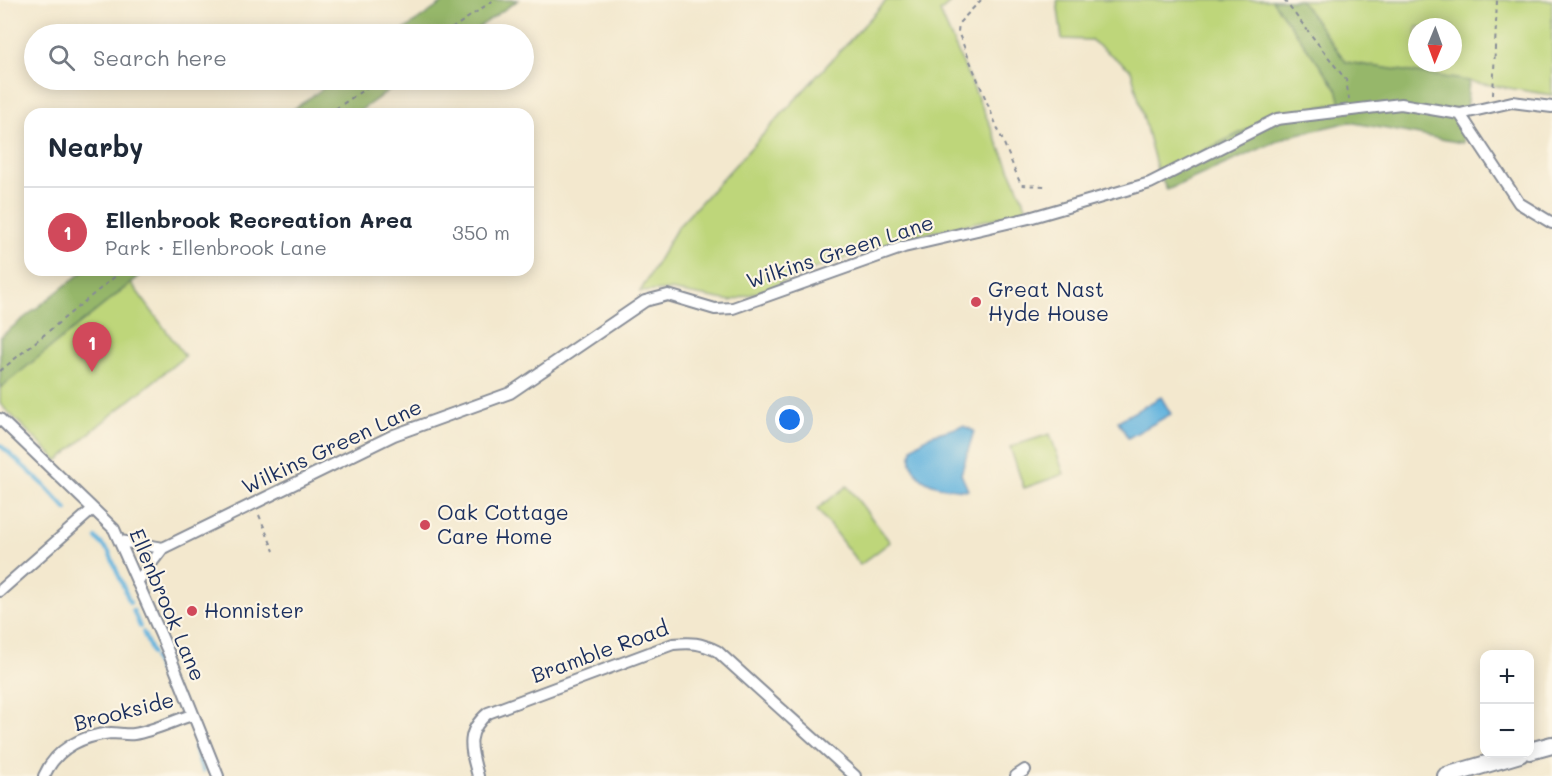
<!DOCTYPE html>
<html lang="en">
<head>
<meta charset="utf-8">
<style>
  body { margin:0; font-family:Mali,sans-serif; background:#f2f2f3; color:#1f2937 }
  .controls { position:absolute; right:18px; bottom:18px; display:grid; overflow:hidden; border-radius:12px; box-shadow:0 3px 15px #0003 }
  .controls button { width:54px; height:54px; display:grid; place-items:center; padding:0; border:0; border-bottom:2px solid #e0e1e3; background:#fff; color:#1f2937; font:30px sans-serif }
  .compass { position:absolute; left:1408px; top:18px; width:54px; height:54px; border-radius:50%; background:#fff; box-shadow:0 3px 15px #0003; rotate:181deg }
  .you { position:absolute; left:790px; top:420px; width:21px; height:21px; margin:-15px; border:4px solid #fff; border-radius:50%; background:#1a73e8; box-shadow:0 0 0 9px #1a73e833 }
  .badge { display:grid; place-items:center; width:39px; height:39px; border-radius:50%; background:#d1495b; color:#fff; font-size:20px; font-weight:700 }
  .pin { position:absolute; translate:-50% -50px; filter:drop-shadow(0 2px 3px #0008) }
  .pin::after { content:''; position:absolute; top:32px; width:21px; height:18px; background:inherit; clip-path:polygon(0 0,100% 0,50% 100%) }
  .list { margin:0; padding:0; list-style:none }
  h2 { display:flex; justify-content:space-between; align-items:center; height:78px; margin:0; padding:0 24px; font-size:26px }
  h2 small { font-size:20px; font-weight:400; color:#747a83 }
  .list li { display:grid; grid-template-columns:39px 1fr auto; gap:18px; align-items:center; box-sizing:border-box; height:90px; padding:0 24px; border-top:2px solid #e0e1e3 }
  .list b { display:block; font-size:22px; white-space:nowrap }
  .list p { margin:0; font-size:20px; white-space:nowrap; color:#747a83 }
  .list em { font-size:20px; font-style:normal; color:#747a83 }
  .icon { flex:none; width:33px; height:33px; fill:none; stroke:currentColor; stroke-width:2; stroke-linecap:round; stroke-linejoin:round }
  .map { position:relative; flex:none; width:1552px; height:776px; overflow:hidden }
  .search { position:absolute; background:#fff; box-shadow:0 3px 15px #0003; left:24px; top:24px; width:510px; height:66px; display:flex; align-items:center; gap:15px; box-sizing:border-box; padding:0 21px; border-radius:33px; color:#747a83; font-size:22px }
  .panel { position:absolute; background:#fff; box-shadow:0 3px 15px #0003; left:24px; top:108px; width:510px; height:168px; border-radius:18px }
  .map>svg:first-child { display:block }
  .green { fill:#bed67a; stroke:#6c826c; stroke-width:1.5; fill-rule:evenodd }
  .forest { fill:#96b76a; stroke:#587364; stroke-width:1.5 }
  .water { fill:#63b4de; stroke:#3f729e; stroke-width:1.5 }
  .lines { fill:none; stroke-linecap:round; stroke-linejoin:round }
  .stream { stroke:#63b4de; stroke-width:4 }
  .street-casing { stroke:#878c96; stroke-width:14 }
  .primary-casing { stroke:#878c96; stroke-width:20 }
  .path { stroke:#878c96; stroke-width:2; stroke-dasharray:4.5 4.5; stroke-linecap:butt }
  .street { stroke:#fff; stroke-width:10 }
  .primary { stroke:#fff; stroke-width:16 }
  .poi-dot { fill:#d1495b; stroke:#fcf5e5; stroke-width:2 }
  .labels { text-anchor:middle; stroke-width:4.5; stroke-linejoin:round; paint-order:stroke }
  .street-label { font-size:21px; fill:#1b2f5e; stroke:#fcf5e5 }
  .poi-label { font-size:21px; fill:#1b2f5e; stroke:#fcf5e5; text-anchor:start }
</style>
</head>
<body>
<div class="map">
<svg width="1552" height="776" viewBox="0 0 1552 776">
  <rect width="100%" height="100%" fill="#fcf5e5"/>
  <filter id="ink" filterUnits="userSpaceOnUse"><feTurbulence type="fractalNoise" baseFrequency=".0167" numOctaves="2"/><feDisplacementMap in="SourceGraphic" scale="12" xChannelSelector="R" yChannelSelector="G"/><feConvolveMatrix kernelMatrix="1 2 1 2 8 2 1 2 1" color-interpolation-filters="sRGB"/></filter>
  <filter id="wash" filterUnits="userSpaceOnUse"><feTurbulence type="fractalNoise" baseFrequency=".008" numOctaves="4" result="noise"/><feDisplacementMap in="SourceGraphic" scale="24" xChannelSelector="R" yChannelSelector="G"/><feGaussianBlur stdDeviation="1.35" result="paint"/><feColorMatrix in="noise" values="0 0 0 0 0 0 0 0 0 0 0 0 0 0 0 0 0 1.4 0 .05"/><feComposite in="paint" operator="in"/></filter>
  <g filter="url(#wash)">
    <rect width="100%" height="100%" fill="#f3e8ce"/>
    <path class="green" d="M887,0h66l-13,12 88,199 -124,27 -88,30 -52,22 -33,11 -61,-11 -30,2 37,-64z
      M1057,0h215l65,89 5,14 -65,12 -119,58 -27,-103 -40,-30 -29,-1z
      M1300,0h252v95l-206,-33zM1417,27h36v36h-36z
      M131,283l54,73 -86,69 -41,36 -58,-57v-16z
      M1050,434l14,40 -40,14 -14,-41z
      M847,486l43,56 -30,23 -43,-56z"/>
    <path class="forest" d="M447,0h71l-49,34h-71z
      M1272,0h28l46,62 123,19 -6,62 -114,-21 -60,14 -122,54 -9,-17 119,-58 64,-12 -4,-14z
      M335,80h69l-49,34h-68z
      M85,270h62l-147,118v-51z"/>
    <path class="water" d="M1161,397l10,17 -43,24 -10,-17z
      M963,426l11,5 -13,43 7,16c-20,-1 -51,-4 -57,-28 -1,-3 1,-10 1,-14l19,-13z"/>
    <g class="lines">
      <path class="stream" d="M0,445l43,39 24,26
        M96,538l13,14 21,51
        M133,610l7,17
        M143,632l9,21
        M154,658l5,13
        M161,674l8,20
        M194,747l9,24"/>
    </g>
  </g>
  <g filter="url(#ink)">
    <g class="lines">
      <g class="street-casing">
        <path id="street" d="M1460,114l52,-12 40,5
          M0,419l114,110 53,120 51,127
          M120,541l43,7
          M137,582l26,-34 231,-113 116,-42 135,-92 23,-6 47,14 18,-1 171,-61 125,-29 121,-35 127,-64 124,-15 59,10 59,89 33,20
          M0,591l93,-82
          M44,776c12,-27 37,-40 67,-43 7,0 16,2 23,1 19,-3 39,-13 58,-19
          M478,776c-7,-26 -14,-43 10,-63l185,-69c19,-2 27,-1 44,7l138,125
          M1016,776l9,-6"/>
      </g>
      <g class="primary-casing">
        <path id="primary" d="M1530,751l22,-6
          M1446,776l74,-22"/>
      </g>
      <path class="path" d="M981,0l-22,23 -1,9 63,153 25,1
        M1284,0l62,80 3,19
        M444,34l50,-34
        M1493,95l4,-95
        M328,114l50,-34
        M0,371l123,-101
        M259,515l15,36"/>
      <use href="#street" class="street"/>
      <use href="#primary" class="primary"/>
    </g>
  </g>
  <g class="poi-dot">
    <circle cx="976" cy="302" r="6"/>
    <circle cx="425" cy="525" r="6"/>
    <circle cx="192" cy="611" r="6"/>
  </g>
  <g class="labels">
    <g class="street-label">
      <text transform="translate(840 252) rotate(-18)" y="7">Wilkins Green Lane</text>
      <text transform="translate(332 447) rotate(-25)" y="7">Wilkins Green Lane</text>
      <text transform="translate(167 605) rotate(67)" y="7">Ellenbrook Lane</text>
      <text transform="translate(600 652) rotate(-20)" y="7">Bramble Road</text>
      <text transform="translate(124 712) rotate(-14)" y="7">Brookside</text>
    </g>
    <g class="poi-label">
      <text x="988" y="297">Great Nast<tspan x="988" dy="24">Hyde House</tspan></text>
      <text x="437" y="520">Oak Cottage<tspan x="437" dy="24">Care Home</tspan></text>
      <text x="204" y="618">Honnister</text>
    </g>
  </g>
</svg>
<div class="controls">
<button>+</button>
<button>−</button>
</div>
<svg class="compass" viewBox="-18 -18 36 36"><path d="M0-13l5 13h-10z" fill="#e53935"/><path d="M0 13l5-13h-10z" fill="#747a83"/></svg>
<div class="you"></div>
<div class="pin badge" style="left:92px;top:372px">1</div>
<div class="search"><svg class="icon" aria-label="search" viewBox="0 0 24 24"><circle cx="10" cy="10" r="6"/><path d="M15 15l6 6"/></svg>Search here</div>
<section class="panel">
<h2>Nearby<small></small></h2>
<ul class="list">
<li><span class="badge">1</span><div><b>Ellenbrook Recreation Area</b><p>Park · Ellenbrook Lane</p></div><em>350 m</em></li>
</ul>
</section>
</div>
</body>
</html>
